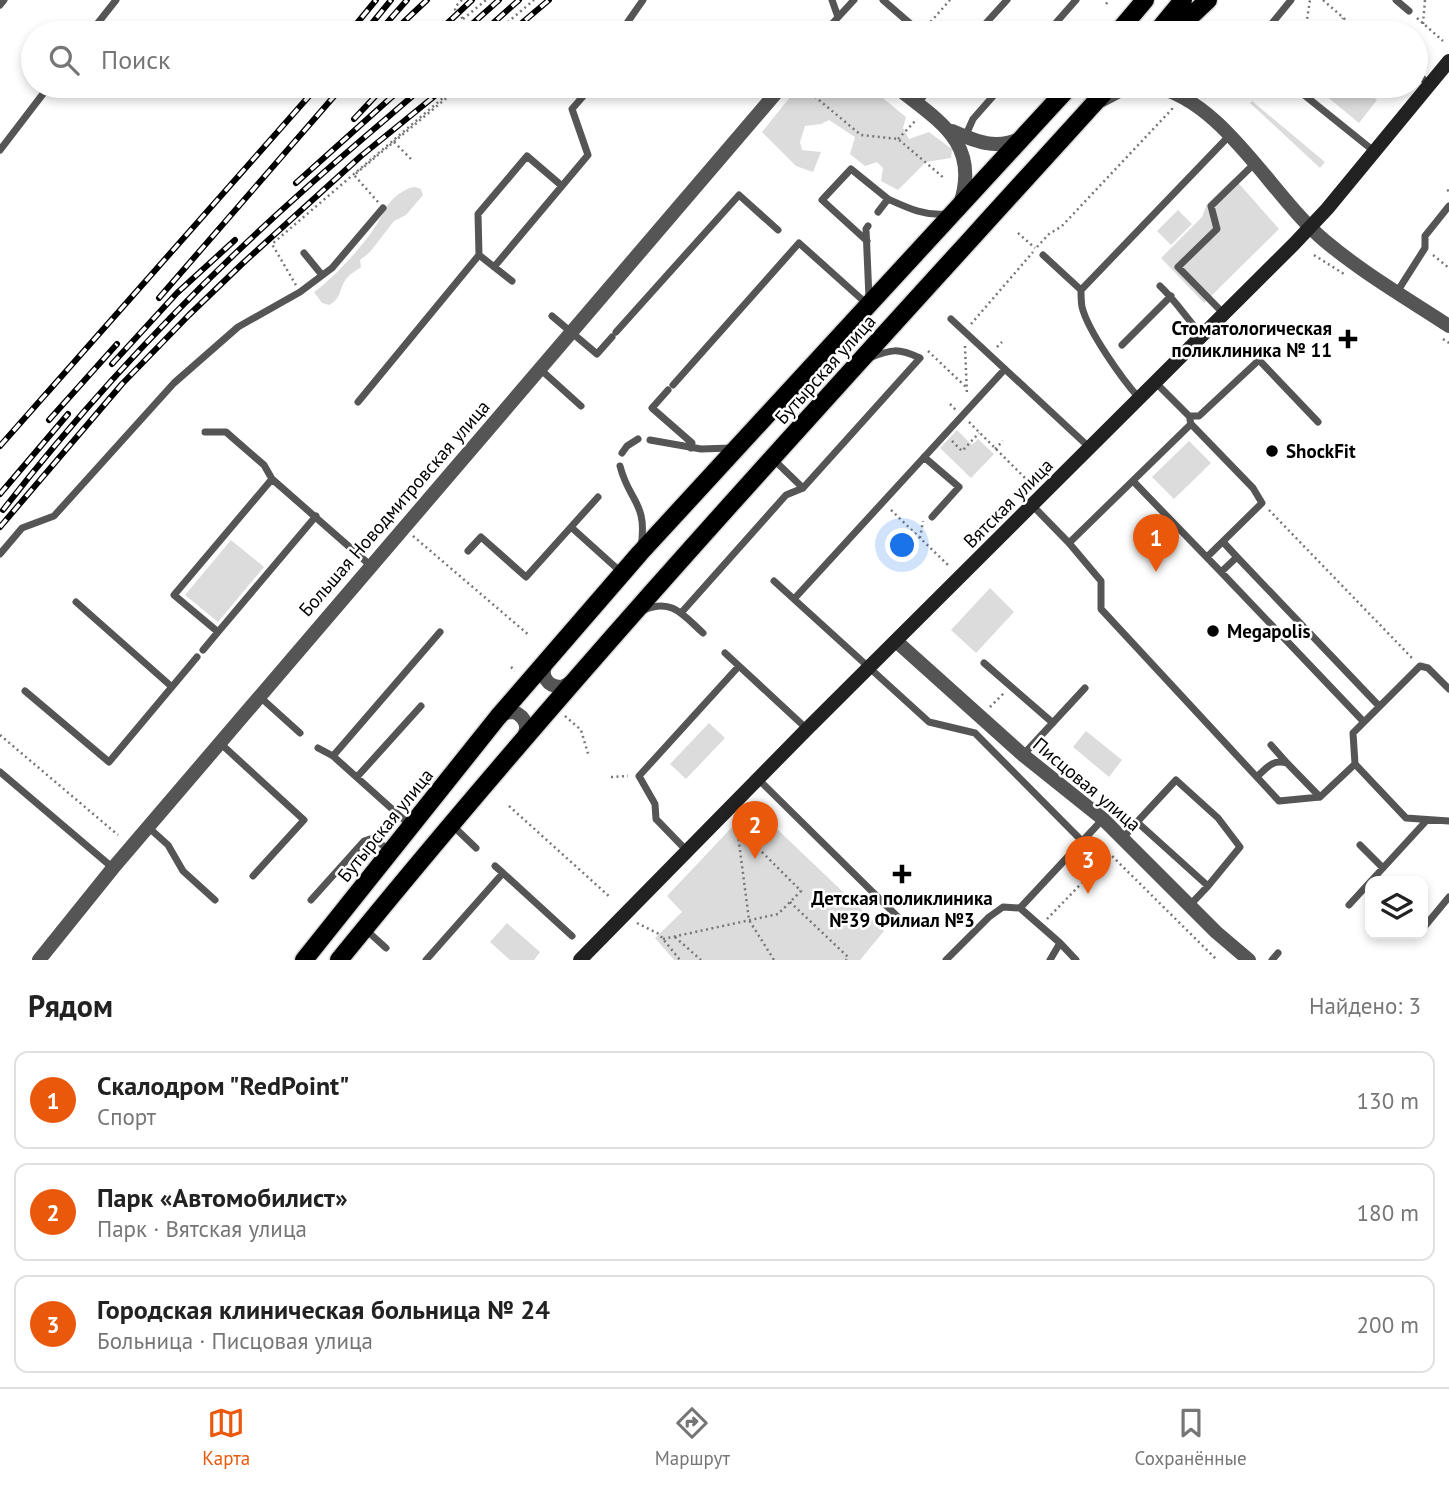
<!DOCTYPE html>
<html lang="ru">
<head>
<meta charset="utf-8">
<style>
  body { margin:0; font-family:"PT Sans",sans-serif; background:#f6f6f6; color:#222 }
  .controls { position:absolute; right:21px; bottom:21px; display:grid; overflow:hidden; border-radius:14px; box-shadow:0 4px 10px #0003 }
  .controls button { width:63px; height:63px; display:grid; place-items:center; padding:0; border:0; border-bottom:2px solid #e0e0e0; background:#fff; color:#222; font:35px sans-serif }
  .you { position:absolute; left:903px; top:546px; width:24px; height:24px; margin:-18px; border:5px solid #fff; border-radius:50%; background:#1a73e8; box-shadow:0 0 0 10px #1a73e833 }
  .badge { display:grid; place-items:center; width:46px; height:46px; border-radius:50%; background:#ea580c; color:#fff; font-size:23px; font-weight:700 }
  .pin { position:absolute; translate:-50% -58px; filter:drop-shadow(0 2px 4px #0008) }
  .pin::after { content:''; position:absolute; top:37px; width:24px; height:21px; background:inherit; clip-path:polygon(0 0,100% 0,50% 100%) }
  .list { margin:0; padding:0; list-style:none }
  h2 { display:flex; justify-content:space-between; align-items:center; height:91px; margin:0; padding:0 28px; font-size:30px }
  h2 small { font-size:23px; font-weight:400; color:#767676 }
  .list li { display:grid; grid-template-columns:46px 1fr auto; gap:21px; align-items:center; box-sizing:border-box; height:98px; margin:0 14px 14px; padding:0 14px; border:2px solid #e0e0e0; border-radius:14px }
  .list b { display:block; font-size:26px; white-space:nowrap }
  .list p { margin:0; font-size:23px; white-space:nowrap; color:#767676 }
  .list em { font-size:23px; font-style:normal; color:#767676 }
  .icon { flex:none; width:38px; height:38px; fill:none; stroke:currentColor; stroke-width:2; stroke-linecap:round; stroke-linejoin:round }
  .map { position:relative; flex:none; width:1449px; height:960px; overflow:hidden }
  .search { position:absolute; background:#fff; box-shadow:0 4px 10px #0003; left:21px; right:21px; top:21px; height:77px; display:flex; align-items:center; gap:18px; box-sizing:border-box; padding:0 24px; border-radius:38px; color:#767676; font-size:26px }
  .sheet { height:427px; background:#fff }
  nav { display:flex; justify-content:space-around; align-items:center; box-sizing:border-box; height:98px; border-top:2px solid #e0e0e0; background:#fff; font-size:19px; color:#767676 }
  nav a { display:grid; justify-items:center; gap:4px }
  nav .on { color:#ea580c }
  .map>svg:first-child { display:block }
  .green { fill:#dcdcdc }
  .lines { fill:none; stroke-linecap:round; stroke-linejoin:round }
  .primary-casing { stroke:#dbdbdb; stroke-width:21 }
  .path { stroke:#777; stroke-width:2.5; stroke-dasharray:2 3.5; stroke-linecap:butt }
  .lane { stroke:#555; stroke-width:7 }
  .street { stroke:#555; stroke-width:14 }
  .secondary { stroke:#222; stroke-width:14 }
  .primary { stroke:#000; stroke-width:18 }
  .rail-casing { stroke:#000; stroke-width:6 }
  .rail { stroke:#fff; stroke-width:3.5; stroke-dasharray:10; stroke-linecap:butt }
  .poi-dot { fill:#000; stroke:#fff; stroke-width:2.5 }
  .labels { text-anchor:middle; stroke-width:5; stroke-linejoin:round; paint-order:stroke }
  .poi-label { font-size:19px; font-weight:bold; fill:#000; stroke:#fff; text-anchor:start }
  .street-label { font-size:19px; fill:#000; stroke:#fff }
</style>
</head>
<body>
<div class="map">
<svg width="1449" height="960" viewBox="0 0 1449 960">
  <rect width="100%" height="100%" fill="#fff"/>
  <path class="green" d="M799,86h69l38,31 -3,11 6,11 20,-7 23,17 -1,9 -25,4 -28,28 -17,-9 2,-13 -6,-6 -12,4 -15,-12 5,-17 -26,-17 -8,4 -16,2 -5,16 2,8 19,2 -8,20 -17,-6 -34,-34z
    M1332,86h27l18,14 -18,23 -34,-28z
    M1252,101l73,61 -5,6 -70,-65z
    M1234,178l45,51 -75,74 -43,-45 41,-41 5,-13z
    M415,187l6,2 2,6 -17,20 -12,6 -24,31 -10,8 1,7c-4,3 -11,7 -14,11 -8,9 -5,21 -18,27l-7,-2 -8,-11c20,-14 50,-47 63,-68 5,-8 8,-17 15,-24 6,-6 14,-12 23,-13z
    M1178,210l14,14 -21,21 -14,-14z
    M957,430l15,15 6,-6 16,15 -23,24 -31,-30z
    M1189,441l22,22 -37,36 -22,-22z
    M231,540l33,27 -46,55 -33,-27z
    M990,588l24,24 -38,41 -25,-23z
    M709,723l16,15 -39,41 -16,-15z
    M1086,731l36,29 -13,17 -36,-30z
    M750,808l6,1 128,122 -24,29h-186l-19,-22 27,-26 -15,-16z
    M507,923l33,29 -6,8h-24l-20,-18z"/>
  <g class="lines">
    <g class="primary-casing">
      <path id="primary" d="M1117,33l28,-33
        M1156,33l27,-33
        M1173,33l35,-33
        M304,960l194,-243 142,-164 430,-467
        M339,960c245,-302 510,-586 771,-874"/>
    </g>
    <path class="path" d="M462,0l-6,6 -1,4 8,9 -1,10 3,4
      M1323,0l32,28
      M1106,4l3,-4
      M1417,18l26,23
      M463,19l23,-19
      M1423,24l2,-24
      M927,26l23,-26
      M1307,26l28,3
      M495,33l39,-33
      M1300,33l6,-7 4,-26
      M1335,33v-4l8,-11
      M802,86l59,49 37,4 46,39
      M1319,94l7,-8
      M898,139l19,-20
      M394,142l19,19
      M1447,190l2,1
      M378,202l-24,-27 107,-89
      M1018,233l17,15
      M1037,247l12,-13 13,-8 110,-117v-3
      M1314,255l30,19
      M1433,255l16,13
      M296,285l-24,-41 185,-158
      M971,324l62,-72
      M1443,339l6,4
      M965,346l2,49
      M997,347l5,-5
      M928,351l38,36
      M950,404l6,6
      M969,422l62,62
      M952,441l10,10 17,-18
      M995,449l8,-8
      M891,510l57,55
      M1269,510l144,149
      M413,536l117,100
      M920,538l3,-17
      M511,667l4,4
      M990,707l15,-15
      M565,716l16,14 8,27
      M0,735l118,100
      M611,777l17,-1
      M509,806l102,92
      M790,902l58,55 -2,3
      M1047,919l63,-65 107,106
      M637,923l22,11 21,26
      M675,937l26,23
      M663,939l115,-25 23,-23 -64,-64 12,93 25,40"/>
    <path class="lane" d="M832,0l6,17
      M883,0l38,33
      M1396,0l13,11
      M0,5l4,-5
      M1364,27l7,6
      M90,33l26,-33
      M620,33l23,-33
      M830,33v-7l24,-26
      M977,33l30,-33
      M1047,33l29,-33
      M1264,33l27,-33
      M1416,73l13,11
      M1293,86l82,66
      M918,103l12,-15
      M965,137l8,-18 29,-33
      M0,150l49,-64
      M878,212l10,-13c20,9 36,17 58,15
      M868,226l-2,3 3,69
      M867,241l-45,-41 29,-31 37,30
      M304,253l18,22
      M479,255l-1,-41 49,-58 35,30
      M1043,255l38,35
      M494,267l94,-112 -16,-46 20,-23
      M1160,286c16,15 27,33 42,49
      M1397,292l28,-44v-12l24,-30
      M1224,314l-46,-47 39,-38 -6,-23 43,-42
      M552,316l45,38 15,-17
      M951,319l139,129
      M616,332l123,-137 39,35
      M1122,345l49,-49
      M540,369l41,37
      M1156,383l33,33h10l60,-56 59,62
      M673,385l126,-142 68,61
      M668,390l-16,18 40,35 -1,5
      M1139,398c-17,-19 -51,-67 -57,-91 -1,-6 -1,-12 -1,-17l148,-154
      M358,402l121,-147 33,26
      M1190,420l1,4 62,64 9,15 -55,54
      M1191,424l-122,119 32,38v28l178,192 41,-4 35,-33
      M205,432h21l38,33 8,14 98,86
      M650,440l51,9 30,-1
      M622,453l5,-7 11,-7
      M924,457l35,30 -27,30
      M773,459l30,29
      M620,466c9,36 28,36 21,81
      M272,479l-98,116 44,37 98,-116
      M1133,481l88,91
      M1033,506l36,37
      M571,527l27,-30
      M1223,542l14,15
      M468,551l13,-14 45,40 45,-50 51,46
      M0,554l22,-26 32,-12 120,-133 64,-56 62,-35 32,-24 51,-60
      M774,581l155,141 46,11 108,109
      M794,599l211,-230
      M76,602l96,85
      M644,610c28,-12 39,5 59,23
      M681,613l105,-118 17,-7 117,-130c-22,-10 -28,-9 -51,0
      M203,650l15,-18
      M725,653l82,76
      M984,663l69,60
      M1449,689l-21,-21 -8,-2 -67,67 2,31 51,54 43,3
      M25,691l84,71 88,-105
      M259,696l41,37
      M1363,721l-142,-149 16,-15 142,149
      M220,743l84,77 -51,56
      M1271,745l16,18
      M318,748l15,8
      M1023,755l62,-67
      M0,772l113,96
      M1259,775c9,-9 15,-16 28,-12l33,34
      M357,777l64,-71
      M758,779l147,145
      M1137,822l39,-42 42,38 22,29 -32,39
      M451,824l25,24
      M411,826l-78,-70 107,-124
      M148,827l20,18 15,26 32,29
      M1123,838l14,-16 71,64 -18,19
      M1360,845l23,23
      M687,851l-31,-32 -1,-15 -16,-28 100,-110
      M503,873l69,63
      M311,900l53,-59 9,-3 17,13
      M1349,905l78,-85
      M1425,926l24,-29
      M365,929l21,19
      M1060,943l16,17
      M426,960l77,-87 -8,-7
      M946,960l43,-43 14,-10 17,1
      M1050,960l10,-17 -40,-35 83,-89
      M1272,960l6,-7"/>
    <path class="street" d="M895,86c42,34 86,56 65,118
      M1152,86c72,14 119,110 173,155 38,32 83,58 124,85
      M1102,100l21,-11 11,-3
      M952,131c25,11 44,19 70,7
      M896,641l127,114 80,64 113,113 33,28
      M547,661c-8,14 0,26 15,26l10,-5
      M499,717l4,-4 11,-1c12,5 15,15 9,27
      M39,960l74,-92 669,-782"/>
    <path class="secondary" d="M580,960l227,-231 487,-485 33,-35 122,-148"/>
    <use href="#primary" class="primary"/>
    <g class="rail-casing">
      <path id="rail" d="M349,33l27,-33
        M364,33l27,-33
        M378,33l29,-33
        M392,33l35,-33
        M437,33l35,-33
        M462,33l37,-33
        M482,33l37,-33
        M510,33l39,-33
        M354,119l31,-33
        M296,183l108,-97
        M159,298l184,-212
        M112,364l65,-71 58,-53
        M49,420l68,-76
        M0,446l318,-360
        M0,494l68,-80
        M3,510c90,-116 191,-222 301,-320 39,-35 80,-69 120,-104
        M0,527l122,-143 67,-69 53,-51 119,-108 86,-70"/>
    </g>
    <use href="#rail" class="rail"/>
  </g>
  <g class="poi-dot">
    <path d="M1344.5 328.5h7v7h7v7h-7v7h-7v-7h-7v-7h7z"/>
    <circle cx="1272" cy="451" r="7"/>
    <circle cx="1213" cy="631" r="7"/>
    <path d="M898.5 863.5h7v7h7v7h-7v7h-7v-7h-7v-7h7z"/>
  </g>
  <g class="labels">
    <g class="poi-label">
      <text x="1332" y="335" text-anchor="end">Стоматологическая<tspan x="1332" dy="22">поликлиника № 11</tspan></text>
      <text x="1286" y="458">ShockFit</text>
      <text x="1227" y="638">Megapolis</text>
      <text x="902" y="905" text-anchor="middle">Детская поликлиника<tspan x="902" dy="22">№39 Филиал №3</tspan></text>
    </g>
    <g class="street-label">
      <text transform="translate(825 369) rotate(-48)" y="7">Бутырская улица</text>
      <text transform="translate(1008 503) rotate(-45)" y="7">Вятская улица</text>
      <text transform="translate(394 508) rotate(-49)" y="7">Большая Новодмитровская улица</text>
      <text transform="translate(1087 784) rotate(40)" y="7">Писцовая улица</text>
      <text transform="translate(385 825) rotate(-51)" y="7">Бутырская улица</text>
    </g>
  </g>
</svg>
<div class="controls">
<button><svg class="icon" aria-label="layers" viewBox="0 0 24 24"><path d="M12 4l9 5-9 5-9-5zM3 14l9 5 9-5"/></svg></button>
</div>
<div class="you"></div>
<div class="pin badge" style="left:1156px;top:572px">1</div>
<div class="pin badge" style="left:755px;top:859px">2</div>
<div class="pin badge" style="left:1088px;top:894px">3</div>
<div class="search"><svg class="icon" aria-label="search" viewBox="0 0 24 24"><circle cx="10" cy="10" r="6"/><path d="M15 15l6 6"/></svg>Поиск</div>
</div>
<section class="sheet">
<h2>Рядом<small>Найдено: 3</small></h2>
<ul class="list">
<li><span class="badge">1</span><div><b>Скалодром &quot;RedPoint&quot;</b><p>Спорт</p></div><em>130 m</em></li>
<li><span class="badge">2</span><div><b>Парк «Автомобилист»</b><p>Парк · Вятская улица</p></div><em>180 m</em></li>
<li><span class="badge">3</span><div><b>Городская клиническая больница № 24</b><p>Больница · Писцовая улица</p></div><em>200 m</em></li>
</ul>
</section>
<nav>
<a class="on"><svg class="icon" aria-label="map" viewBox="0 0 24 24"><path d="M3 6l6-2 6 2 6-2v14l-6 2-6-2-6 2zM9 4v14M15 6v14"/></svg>Карта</a>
<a><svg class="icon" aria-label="directions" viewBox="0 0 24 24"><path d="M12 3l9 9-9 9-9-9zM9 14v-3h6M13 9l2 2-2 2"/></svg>Маршрут</a>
<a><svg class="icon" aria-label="saved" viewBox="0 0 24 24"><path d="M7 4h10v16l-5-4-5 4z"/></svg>Сохранённые</a>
</nav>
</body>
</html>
